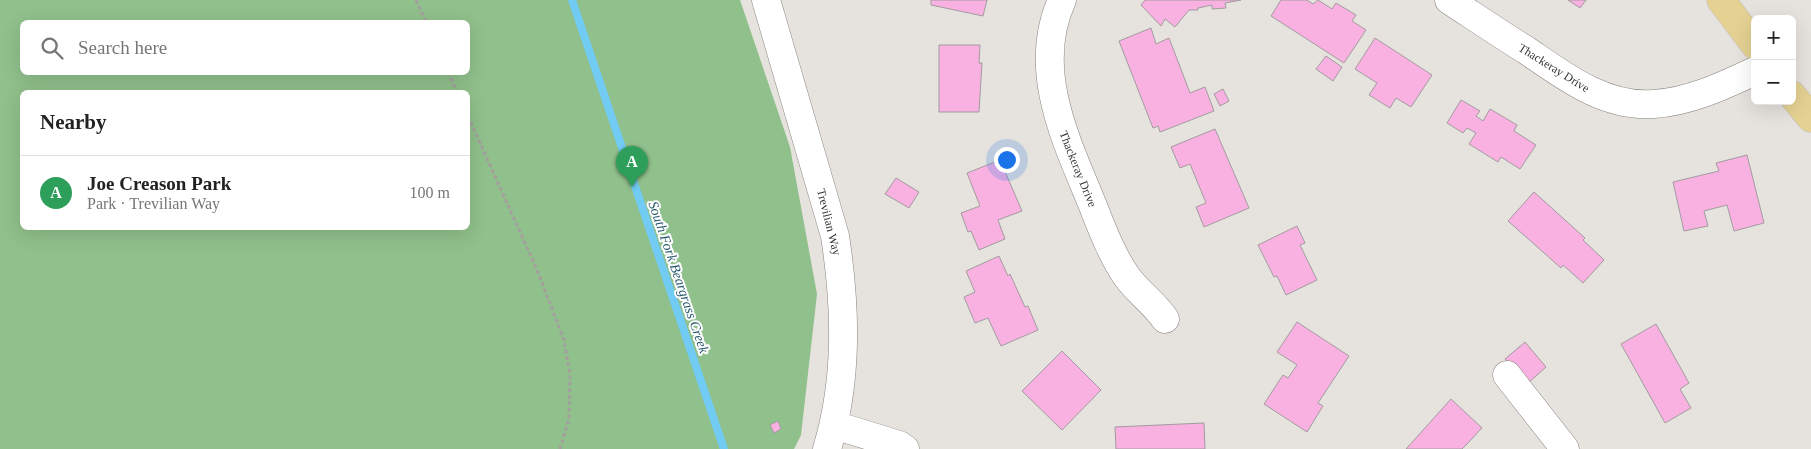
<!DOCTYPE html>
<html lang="en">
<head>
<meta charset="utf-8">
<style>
  body { margin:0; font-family:Georgia,serif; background:#f2f2f2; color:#222 }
  .controls { position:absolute; right:15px; top:15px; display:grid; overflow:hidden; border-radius:8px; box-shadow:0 5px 20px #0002 }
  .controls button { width:45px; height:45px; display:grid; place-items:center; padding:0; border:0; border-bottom:1px solid #e0e0e0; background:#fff; color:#222; font:25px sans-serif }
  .you { position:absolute; left:1006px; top:159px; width:18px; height:18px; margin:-12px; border:4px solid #fff; border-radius:50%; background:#1a73e8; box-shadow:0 0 0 8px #1a73e833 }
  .badge { display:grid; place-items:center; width:32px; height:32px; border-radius:50%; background:#ea580c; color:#fff; font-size:16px; font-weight:700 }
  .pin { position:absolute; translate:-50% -41px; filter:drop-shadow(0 1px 2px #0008) }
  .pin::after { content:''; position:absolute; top:26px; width:18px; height:15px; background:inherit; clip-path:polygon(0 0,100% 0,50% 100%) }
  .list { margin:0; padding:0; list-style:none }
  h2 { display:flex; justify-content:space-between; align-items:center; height:65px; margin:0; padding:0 20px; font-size:21px }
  h2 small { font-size:16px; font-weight:400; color:#767676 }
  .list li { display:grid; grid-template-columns:32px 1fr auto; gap:15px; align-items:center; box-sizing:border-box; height:75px; padding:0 20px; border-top:1px solid #e0e0e0 }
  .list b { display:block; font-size:19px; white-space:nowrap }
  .list p { margin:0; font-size:16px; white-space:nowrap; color:#767676 }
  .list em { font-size:16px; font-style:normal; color:#767676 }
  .icon { flex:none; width:28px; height:28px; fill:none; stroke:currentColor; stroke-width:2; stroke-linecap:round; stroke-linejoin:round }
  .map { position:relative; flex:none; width:1811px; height:449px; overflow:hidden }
  .search { position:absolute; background:#fff; box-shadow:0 5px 20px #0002; left:20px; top:20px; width:450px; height:55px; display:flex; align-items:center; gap:12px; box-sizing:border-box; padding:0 18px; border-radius:8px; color:#767676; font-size:19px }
  .panel { position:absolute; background:#fff; box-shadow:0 5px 20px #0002; left:20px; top:90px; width:450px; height:140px; border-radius:8px }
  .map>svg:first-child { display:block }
  .green { fill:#90c08b; fill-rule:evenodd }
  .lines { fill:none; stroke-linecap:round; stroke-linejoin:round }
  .stream { stroke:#71cbf3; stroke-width:8 }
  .building { fill:#f9b1e1; stroke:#a19c9f }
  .minor-casing { stroke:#888481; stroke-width:29 }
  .major-casing { stroke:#bebdbd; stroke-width:29 }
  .path { stroke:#a3a09d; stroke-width:3; stroke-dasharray:4 2.5; stroke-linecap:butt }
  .minor { stroke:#fff; stroke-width:28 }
  .major { stroke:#e5d192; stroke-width:28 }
  .labels { text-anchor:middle; stroke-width:4; stroke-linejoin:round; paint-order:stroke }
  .street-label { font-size:12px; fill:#343231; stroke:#fff }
  .water-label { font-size:14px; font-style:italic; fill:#27596e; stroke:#fff }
</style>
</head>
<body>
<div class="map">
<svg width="1811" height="449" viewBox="0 0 1811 449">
  <rect width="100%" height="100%" fill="#e6e2de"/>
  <path class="green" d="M0,0h740l50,147 27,147 -16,141 -7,14h-794zM22,22h446v50h-446zM22,92h446v136h-446z"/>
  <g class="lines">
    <path class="stream" d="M572,0l152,449"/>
  </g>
  <path class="building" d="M931,0h56l-4,16 -52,-11z
    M1145,0h96l-16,3 1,5 -14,1v-4l-14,3v2h-9l-14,17 -10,-8 -4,7 -20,-21z
    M1281,0h26l6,4 5,-4 14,9 4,-6 20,12 -4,6 14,9 -22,33 -73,-47z
    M1568,0h18l-6,8z
    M1151,28l5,16 13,-6 21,55 15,-6 9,24 -54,21 -2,-6 -5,2 -34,-87z
    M1375,38l57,37 -21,32 -15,-9 -6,10 -21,-13 8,-12 -22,-14z
    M939,45h41l-1,18h3l-3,49h-40z
    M1326,56l16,11 -9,14 -17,-12z
    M1223,89l6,12 -9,5 -6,-12z
    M1461,100l19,11 -4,5 7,5 7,-12 27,16 -3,6 22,14 -16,24 -19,-12 -3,5 -29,-18 7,-11 -9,-5 -4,5 -16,-10z
    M1215,129l34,79 -45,19 -8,-20 10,-4 -16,-39 -10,4 -9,-21z
    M1747,155l17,68 -30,8 -7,-26 -23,6 4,15 -24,5 -11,-49 46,-11 -3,-8z
    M1000,160l22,51 -24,9 7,19 -26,11 -8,-19 -3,1 -7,-19 19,-7 -13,-33z
    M896,178l23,14 -10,16 -24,-14z
    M1534,192l51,46 -2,2 21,20 -21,23 -20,-18 -2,3 -53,-47z
    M1297,226l8,17 -5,2 17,35 -31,15 -9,-19 -3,1 -16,-32z
    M999,256l9,20 2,-2 15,33 3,-1 10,24 -37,16 -13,-28 -13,5 -11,-26 11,-5 -9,-21z
    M1297,322l52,34 -31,47 5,3 -16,26 -43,-28 19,-29 5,3 9,-13 -20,-13z
    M1656,324l33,59 -9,6 11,19 -26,15 -44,-79z
    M1525,342l21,25 -20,18 -21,-26z
    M1062,351l39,39 -39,40 -40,-39z
    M1451,399l31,29 -16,17 -4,4h-56z
    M778,421l3,8 -7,4 -4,-8z
    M1204,423l1,26h-89l-1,-22z"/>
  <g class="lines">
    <g class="minor-casing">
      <path id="minor" d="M766,0l69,236c11,72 13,143 -8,213
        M1062,0c-31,68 3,138 29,201 10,25 20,53 36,76 11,15 27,26 38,42
        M1449,0c26,17 51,34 77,50 38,26 79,58 128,54 35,-2 69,-18 101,-33
        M1507,375l58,74
        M834,425l65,20 6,4"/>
    </g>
    <g class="major-casing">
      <path id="major" d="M1721,0l34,45
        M1792,95l19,23"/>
    </g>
    <path class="path" d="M416,0l10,22
      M448,72l9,20
      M468,116l69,154 27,70 6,35 -1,43 -9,31"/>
    <use href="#minor" class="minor"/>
    <use href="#major" class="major"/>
  </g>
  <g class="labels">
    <g class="street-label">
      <text transform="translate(1554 68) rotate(32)" y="4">Thackeray Drive</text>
      <text transform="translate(1078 169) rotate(68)" y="4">Thackeray Drive</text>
      <text transform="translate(829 222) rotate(76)" y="4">Trevilian Way</text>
    </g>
    <g class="water-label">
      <text transform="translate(679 277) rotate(71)" y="5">South Fork Beargrass Creek</text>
    </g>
  </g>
</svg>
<div class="controls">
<button>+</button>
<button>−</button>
</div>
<div class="you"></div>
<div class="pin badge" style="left:632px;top:187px;background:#2e9e5b">A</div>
<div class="search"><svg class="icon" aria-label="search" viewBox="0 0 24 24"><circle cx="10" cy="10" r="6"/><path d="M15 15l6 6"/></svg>Search here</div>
<section class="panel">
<h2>Nearby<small></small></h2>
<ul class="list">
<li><span class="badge" style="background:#2e9e5b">A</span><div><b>Joe Creason Park</b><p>Park · Trevilian Way</p></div><em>100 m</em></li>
</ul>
</section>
</div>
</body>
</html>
